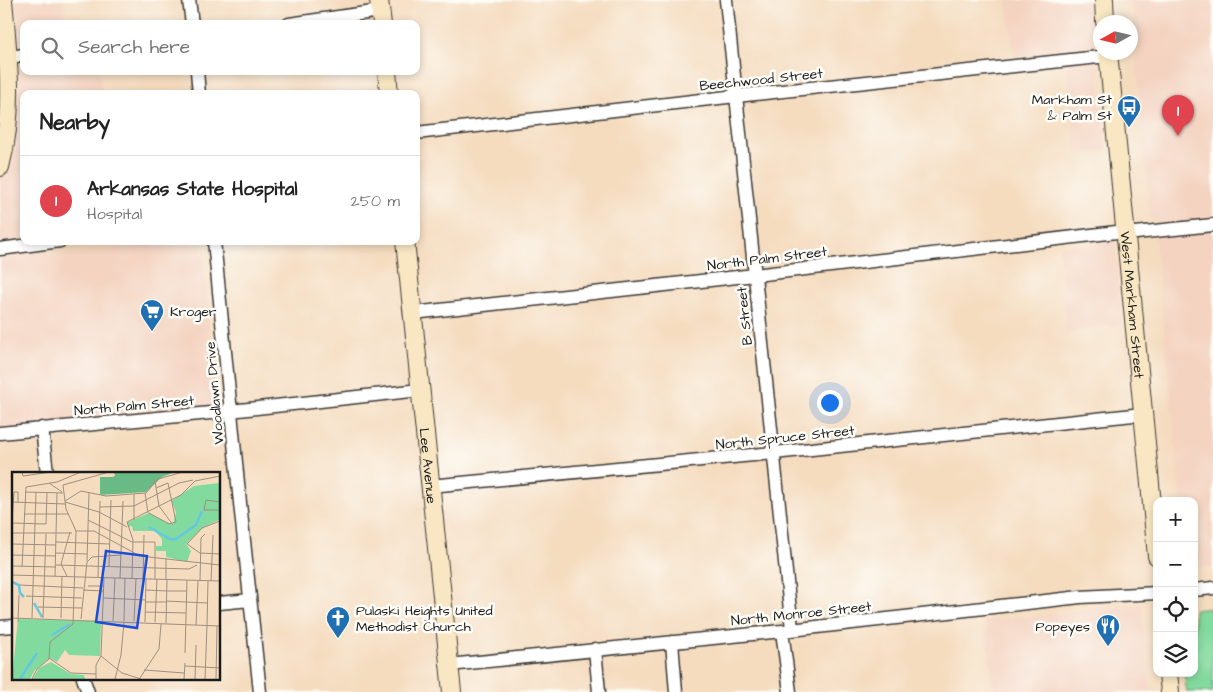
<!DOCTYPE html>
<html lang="en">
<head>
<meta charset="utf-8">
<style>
  body { margin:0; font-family:"Architects Daughter",sans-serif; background:#f6f6f6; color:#222 }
  .controls { position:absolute; right:15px; bottom:15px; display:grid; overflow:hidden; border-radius:10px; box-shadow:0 2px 8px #0003 }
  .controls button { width:45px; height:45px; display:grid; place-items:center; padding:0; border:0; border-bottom:1px solid #e0e0e0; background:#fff; color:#222; font:25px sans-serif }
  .compass { position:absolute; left:1093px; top:15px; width:45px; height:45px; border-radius:50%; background:#fff; box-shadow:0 2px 8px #0003; rotate:262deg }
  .you { position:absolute; left:829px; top:402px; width:18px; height:18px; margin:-12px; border:4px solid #fff; border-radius:50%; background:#1a73e8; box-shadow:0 0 0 8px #1a73e833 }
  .badge { display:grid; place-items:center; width:32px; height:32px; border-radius:50%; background:#1a73e8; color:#fff; font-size:16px; font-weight:700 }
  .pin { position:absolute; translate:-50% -41px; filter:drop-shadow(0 1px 2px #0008) }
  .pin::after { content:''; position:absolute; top:26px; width:18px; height:15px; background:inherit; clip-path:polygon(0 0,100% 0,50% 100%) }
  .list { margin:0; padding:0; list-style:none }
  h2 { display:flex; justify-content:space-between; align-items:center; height:65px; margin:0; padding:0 20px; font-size:21px }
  h2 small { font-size:16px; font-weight:400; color:#767676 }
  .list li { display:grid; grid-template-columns:32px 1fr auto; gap:15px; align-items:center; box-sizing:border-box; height:90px; padding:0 20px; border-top:1px solid #e0e0e0 }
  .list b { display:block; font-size:19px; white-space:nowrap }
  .list p { margin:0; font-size:16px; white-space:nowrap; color:#767676 }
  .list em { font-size:16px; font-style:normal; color:#767676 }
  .icon { flex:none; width:28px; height:28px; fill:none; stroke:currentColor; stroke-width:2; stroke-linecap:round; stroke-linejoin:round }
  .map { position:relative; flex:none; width:1213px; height:692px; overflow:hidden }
  .search { position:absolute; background:#fff; box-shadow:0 2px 8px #0003; left:20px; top:20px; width:400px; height:55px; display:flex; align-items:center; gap:12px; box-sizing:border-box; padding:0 18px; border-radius:10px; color:#767676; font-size:19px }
  .panel { position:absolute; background:#fff; box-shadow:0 2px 8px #0003; left:20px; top:90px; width:400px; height:155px; border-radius:10px }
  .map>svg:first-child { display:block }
  .built { fill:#f4d3c0 }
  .green { fill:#83da9f; stroke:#507b5e }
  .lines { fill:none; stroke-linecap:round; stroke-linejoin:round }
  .street-casing { stroke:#3d3934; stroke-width:15 }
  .secondary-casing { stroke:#3d3934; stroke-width:20 }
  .street { stroke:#fff; stroke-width:12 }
  .secondary { stroke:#f9e7c3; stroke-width:18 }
  .labels { text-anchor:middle; stroke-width:5; stroke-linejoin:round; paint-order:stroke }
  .street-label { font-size:14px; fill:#1c1c1c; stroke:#fdfcf7 }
  .poi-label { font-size:14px; fill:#1c1c1c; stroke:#fdfcf7; text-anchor:end }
  .inset-river { fill:none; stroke:#64c7e2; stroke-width:2.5 }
  .inset-road { fill:none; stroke:#9e8f7e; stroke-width:1 }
  .view { fill:#1d4ed8; fill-opacity:0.15; stroke:#1d4ed8; stroke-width:2.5 }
  .inset-edge { fill:none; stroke:#1c1c1c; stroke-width:2.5 }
</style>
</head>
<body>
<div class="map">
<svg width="1213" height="692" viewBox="0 0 1213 692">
  <rect width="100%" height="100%" fill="#fdfcf7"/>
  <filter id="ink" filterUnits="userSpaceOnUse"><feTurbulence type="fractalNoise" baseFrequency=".02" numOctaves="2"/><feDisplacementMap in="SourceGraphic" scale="10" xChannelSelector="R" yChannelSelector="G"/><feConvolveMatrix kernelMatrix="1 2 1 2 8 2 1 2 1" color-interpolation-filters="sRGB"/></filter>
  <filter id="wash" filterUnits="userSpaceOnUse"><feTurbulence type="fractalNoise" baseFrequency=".0096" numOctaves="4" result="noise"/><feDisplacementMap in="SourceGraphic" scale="20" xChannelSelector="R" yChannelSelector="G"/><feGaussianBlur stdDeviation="1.12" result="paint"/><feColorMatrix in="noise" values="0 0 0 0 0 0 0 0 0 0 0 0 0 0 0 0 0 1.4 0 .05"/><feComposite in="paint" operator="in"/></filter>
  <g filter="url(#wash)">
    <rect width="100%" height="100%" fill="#f5dcbf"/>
    <path class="built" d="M0,0h64l2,24h-42v47h76l2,23h-78v147h21l2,15 132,-15h21l4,28 12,135 -216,30z
      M1007,0h85l14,150 -30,4 -10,-99 -52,4z
      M1130,0h83v566l-19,2v-67h-13l-28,-282h-3l-14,-161 1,-2 -4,-45z
      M1115,241l8,83 -57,9 -7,-87z
      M1141,604l10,88h-158l-8,-71z"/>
    <path class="green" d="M1213,608v84h-26l-3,-19h10v-63z"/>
  </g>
  <g filter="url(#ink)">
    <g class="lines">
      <g class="street-casing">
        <path id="street" d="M189,0l3,24
          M726,0l66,629
          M289,24l91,-13
          M1,58l23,-3
          M197,71l2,23
          M416,133l320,-37 372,-40
          M1126,234l87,-9
          M214,241l26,262 20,189
          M0,249l60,-8
          M413,313l342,-38 370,-44
          M42,428l5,45
          M0,433l221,-21 199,-22
          M430,486l344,-33 369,-39
          M1194,590l19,-2
          M219,603l31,-3
          M0,627l14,-1
          M782,631l8,61
          M672,642l4,50
          M595,649l4,43
          M449,665l333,-34 298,-34 77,-4
          M83,678l5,14"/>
      </g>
      <g class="secondary-casing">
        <g id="secondary">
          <path d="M379,0l3,24"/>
          <path d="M1104,0l1,22"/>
          <path id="s1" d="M1108,52l49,504"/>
          <path d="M387,71l2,23"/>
          <path d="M0,167c15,-57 8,-109 3,-167"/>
          <path id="s2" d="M405,241l47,451"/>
          <path d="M1168,673l2,19"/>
        </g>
      </g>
      <use href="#street" class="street"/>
      <use href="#secondary" class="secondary"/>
    </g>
  </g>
  <defs>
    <g id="bus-pin" transform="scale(1.25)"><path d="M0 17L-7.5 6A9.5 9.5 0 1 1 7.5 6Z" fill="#1f6fb2" stroke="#fdfcf7"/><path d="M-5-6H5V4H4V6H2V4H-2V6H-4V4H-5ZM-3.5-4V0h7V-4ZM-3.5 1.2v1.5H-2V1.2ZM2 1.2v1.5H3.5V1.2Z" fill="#fff"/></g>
    <g id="supermarket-pin" transform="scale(1.25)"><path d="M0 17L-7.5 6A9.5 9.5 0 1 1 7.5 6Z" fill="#1f6fb2" stroke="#fdfcf7"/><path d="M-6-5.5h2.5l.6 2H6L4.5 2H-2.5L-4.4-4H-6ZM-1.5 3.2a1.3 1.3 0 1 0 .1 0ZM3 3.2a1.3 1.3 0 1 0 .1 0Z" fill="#fff"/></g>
    <g id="church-pin" transform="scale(1.25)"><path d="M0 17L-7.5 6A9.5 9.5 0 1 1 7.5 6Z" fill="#1f6fb2" stroke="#fdfcf7"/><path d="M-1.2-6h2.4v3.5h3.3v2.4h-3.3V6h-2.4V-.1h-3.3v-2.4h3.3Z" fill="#fff"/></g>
    <g id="restaurant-pin" transform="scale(1.25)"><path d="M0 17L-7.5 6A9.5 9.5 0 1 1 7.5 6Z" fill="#1f6fb2" stroke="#fdfcf7"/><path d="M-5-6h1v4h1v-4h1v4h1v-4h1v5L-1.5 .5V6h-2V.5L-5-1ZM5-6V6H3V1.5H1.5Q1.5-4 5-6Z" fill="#fff"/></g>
  </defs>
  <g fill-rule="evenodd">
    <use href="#bus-pin" x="1129" y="107"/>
    <use href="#supermarket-pin" x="152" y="311"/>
    <use href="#church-pin" x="338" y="618"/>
    <use href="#restaurant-pin" x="1108" y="626"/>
  </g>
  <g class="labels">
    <g class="street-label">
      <text transform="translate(761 79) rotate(-6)" y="5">Beechwood Street</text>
      <text transform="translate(767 258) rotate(-7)" y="5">North Palm Street</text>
      <text dy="5" stroke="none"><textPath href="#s1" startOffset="254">West Markham Street</textPath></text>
      <text transform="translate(744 316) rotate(-96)" y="5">B Street</text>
      <text transform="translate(214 393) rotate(-95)" y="5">Woodlawn Drive</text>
      <text transform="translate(134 405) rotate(-5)" y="5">North Palm Street</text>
      <text transform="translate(785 437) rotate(-6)" y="5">North Spruce Street</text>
      <text dy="5" stroke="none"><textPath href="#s2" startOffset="226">Lee Avenue</textPath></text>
      <text transform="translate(801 613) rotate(-6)" y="5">North Monroe Street</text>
    </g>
    <g class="poi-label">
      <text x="1112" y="104">Markham St<tspan x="1112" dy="16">&amp; Palm St</tspan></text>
      <text x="170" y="316" text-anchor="start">Kroger</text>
      <text x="356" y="615" text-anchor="start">Pulaski Heights United<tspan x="356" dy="16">Methodist Church</tspan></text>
      <text x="1090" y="631">Popeyes</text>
    </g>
  </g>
  <g transform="translate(12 472)">
    <rect width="208" height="208" fill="#f5dcbf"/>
    <path d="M207,11v37l-15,7 -18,17 5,7 -4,11 -21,-5v-6h-10v-5h6v-7l-7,-8h-22l-1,-5 -4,1v-5l21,-9 24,12 3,-13 -5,-11 23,-15zM6,147l83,2 -1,35 -31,-1 -4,-5 -8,12 -7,-4 -15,12 -5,9h-18zM39,190l20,12 13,1 1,4h-52l6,-11z" fill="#83da9f"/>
    <path d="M102,0h61l-13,5 -16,15 -46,3v-18h12l3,-1z" fill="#6aba86"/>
    <path class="inset-river" d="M137,55l21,12h6l20,-14 6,-14M0,110l7,3 1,8 4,4M22,131l8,14M40,163l18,-11M8,207l17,-26"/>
    <path class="inset-road" d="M10,0l1,4 28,-4M97,0l-46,13 3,24 10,22h18l46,25 80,9M143,9l4,25 14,19M37,11l13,9M13,20l38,1M133,21l3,20M53,29l16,-10 25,5 40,-3 12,-14 25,-7M0,30l53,2M53,30l34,10 28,15M208,30l-14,-2 -2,10h16M88,35l34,-1 45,-23 14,-3M137,41l20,11 7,-2 -8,-39 -12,5M12,42h44M76,48l44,22h23v37M122,48v-26M208,49l-18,7 -15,16 13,9 20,1M0,50l2,-30h4v11M0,51l34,1 1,-31M0,61h60M44,70l54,2M0,72l44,1M44,81l31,1M0,83l44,1M75,89l2,-68M44,93l133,4 8,-4M0,94l44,1M97,94l2,-66M10,95l4,-80 31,-5 24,-10M0,103l208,6M43,104l2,-83M55,104l-6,-12 9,-32M86,105l2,-76M108,106l3,-77M120,106l1,-38 -6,-18 54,-27 14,-14 25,-5M131,107l1,-44M154,108v-22M188,109l1,-43 4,-4M199,109l2,-46M8,113l63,3M76,114h16M71,118l20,1M134,118l21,1M155,119h20M14,124l56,2M91,126l43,2M154,129l41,2M134,130h20M26,135l44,1M133,140l41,1M0,146l208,8M20,146l4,-126M31,146l3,-84M49,146l1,-42M69,147l6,-57 5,-5 29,-2M101,149l2,-43M112,149l1,-43M122,149l2,-42M6,150l1,-27M133,150l1,-43M143,150l2,-43M154,151l1,-43M184,153l2,-44M195,153l1,-44M173,181l2,-73M89,184l3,-79M89,184l21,17 19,6M37,186l22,15 25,1M173,194l35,2M132,198l40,3M128,206l19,-29 2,-25M20,207l5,-10 12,-10 1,-17 23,-18 3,-93M84,207v-14l5,-9M103,207l6,-24 3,-33M172,207l1,-16M183,207l1,-34M193,207l2,-54M204,207l1,-53"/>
    <path class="view" d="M94,79l41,5 -10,72 -41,-6z"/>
    <rect width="208" height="208" class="inset-edge"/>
  </g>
</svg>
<div class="controls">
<button>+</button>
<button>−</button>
<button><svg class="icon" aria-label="locate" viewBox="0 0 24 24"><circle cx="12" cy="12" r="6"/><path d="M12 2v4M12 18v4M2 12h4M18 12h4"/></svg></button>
<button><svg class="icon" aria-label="layers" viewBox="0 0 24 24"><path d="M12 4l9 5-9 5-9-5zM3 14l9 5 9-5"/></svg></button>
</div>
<svg class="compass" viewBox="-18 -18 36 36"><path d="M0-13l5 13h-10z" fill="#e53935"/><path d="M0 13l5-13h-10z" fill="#767676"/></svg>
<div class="you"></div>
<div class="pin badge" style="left:1178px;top:136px;background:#e0444e">1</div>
<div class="search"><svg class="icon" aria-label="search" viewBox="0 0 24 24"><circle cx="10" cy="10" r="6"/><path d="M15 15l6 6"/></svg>Search here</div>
<section class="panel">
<h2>Nearby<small></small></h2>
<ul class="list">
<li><span class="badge" style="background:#e0444e">1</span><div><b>Arkansas State Hospital</b><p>Hospital</p></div><em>250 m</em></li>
</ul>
</section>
</div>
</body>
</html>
